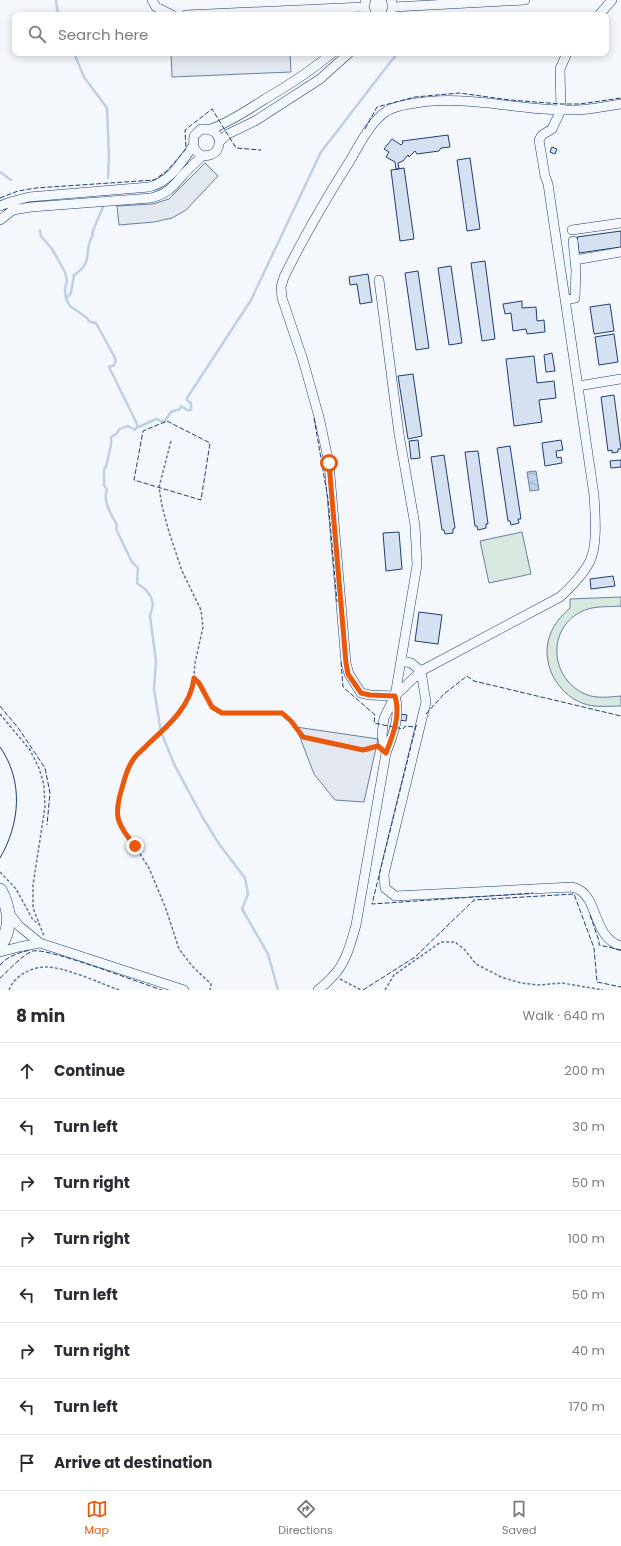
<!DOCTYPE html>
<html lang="en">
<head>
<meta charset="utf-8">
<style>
  body { margin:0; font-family:Poppins,sans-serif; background:#f2f2f3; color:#2b2b33 }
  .stop { position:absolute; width:12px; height:12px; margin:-9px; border:3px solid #ea580c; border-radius:50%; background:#fff }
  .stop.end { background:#ea580c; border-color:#fff; box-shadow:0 1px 4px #0008 }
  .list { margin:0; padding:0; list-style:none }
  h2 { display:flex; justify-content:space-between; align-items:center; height:52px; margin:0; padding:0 16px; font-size:17px }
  h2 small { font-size:13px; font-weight:400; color:#7c7c81 }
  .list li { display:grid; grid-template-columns:26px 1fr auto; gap:12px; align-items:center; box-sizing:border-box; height:56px; padding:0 16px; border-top:1px solid #e1e1e2 }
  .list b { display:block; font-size:15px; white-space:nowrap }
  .list em { font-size:13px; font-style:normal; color:#7c7c81 }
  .icon { flex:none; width:22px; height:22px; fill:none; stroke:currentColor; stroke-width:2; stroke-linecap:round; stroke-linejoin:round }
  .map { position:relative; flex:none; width:621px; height:990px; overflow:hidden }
  .search { position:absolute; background:#fff; box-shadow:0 2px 10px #0003; left:12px; right:12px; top:12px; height:44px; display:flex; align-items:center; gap:10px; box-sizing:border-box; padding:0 14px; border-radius:8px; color:#7c7c81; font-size:15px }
  .sheet { height:500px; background:#fff }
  nav { display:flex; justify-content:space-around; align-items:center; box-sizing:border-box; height:56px; border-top:1px solid #e1e1e2; background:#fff; font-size:11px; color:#7c7c81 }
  nav a { display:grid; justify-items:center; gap:2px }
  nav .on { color:#ea580c }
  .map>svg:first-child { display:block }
  .green { fill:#d7e8df; stroke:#687fa3 }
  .parking { fill:#e3e8f0; stroke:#687fa3 }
  .water { fill:url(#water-waves); stroke:#687fa3 }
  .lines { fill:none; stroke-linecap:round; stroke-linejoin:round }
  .stream { stroke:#bed0e5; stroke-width:2.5 }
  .building { fill:#d5e0f0; stroke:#1d3f73 }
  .minor-casing { stroke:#1d3f73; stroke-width:10 }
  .highway-casing { stroke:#1d3f73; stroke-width:14 }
  .path { stroke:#5e769c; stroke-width:1.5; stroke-dasharray:3 2; stroke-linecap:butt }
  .minor { stroke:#f4f7fb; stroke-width:9 }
  .highway { stroke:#f4f7fb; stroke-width:13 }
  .tram { stroke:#1d3f73; stroke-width:1 }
  .fence { stroke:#1d3f73; stroke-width:1; stroke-dasharray:5 2; stroke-linecap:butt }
  .route { stroke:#ea580c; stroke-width:5 }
</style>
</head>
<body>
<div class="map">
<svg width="621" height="990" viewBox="0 0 621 990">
  <defs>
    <pattern id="water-waves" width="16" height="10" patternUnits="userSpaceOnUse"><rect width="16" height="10" fill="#bed0e5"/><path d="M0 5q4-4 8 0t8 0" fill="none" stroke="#9aaabe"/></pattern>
  </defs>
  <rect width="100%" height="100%" fill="#f4f7fb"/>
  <path class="green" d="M522,532l9,42 -42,9 -9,-42z
    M621,597v9c-11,1 -23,0 -33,3 -41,13 -41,68 -3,85 11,5 24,3 36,2v10c-13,0 -27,2 -39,-3 -26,-10 -42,-42 -32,-68 4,-11 11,-19 20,-27v-9z"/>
  <path class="parking" d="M171,53h119l1,19 -119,5z
    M205,163l13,13 -32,34 -14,8 -18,4 -35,3 -2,-19 36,-2 16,-5z
    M296,727l82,12 -14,63 -29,-2 -21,-26z"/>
  <path class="water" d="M536,471l3,19 -9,1 -3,-19z"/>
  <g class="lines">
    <path class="stream" d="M56,0l1,9 2,6
      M74,53l10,24 23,31 2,49 -1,21
      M0,172l11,8
      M40,230l1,6 11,13 13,23 2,9 -2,8 1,10 4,7 16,11 4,5 6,1 18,33 2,5 -2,4 -5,2 28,57v3l-2,3 -7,-4 -6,2
      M66,299l5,-6 3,-18c22,-15 8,-24 19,-40l-1,-2 11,-26
      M139,427l17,-8 8,3 7,-10 9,-3 1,-3 6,4h4v-7l-4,-3v-2l64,-98 70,-148 67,-87 10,-12
      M120,429l-4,5 -5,3v8l-5,22 -2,2v16l3,5c-5,10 5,26 10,35l-1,4 16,33 6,6 -1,15 9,7 5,7 2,8 -3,11 6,45 -2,28 7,43 14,34 28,52 16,26 26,34 3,16 -6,15 26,45 10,36"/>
  </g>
  <path class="building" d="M448,135l2,12 -9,1 -2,3 -22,3 -2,-3 -6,6 -1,-2 -5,6 -5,2 1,6h-3l-1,-7 -9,-5 3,-5 -5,-3 8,-10 9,6 2,-2 -1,-2z
    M552,147l5,2 -2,5 -5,-2z
    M470,158l10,71 -13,2 -10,-71z
    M404,168l10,71 -14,2 -9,-71z
    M621,231v16l-42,6 -2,-16z
    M485,261l10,78 -13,2 -11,-78z
    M451,266l11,77 -13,2 -11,-77z
    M418,271l11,77 -13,2 -11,-77z
    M368,274l4,28 -12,2 -3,-20 -7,1 -1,-8z
    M522,301v7l14,-1 1,14 7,-1 1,12 -18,2 -1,-5 -13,2 -2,-18 -6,1 -2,-10z
    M610,304l4,27 -20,3 -4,-27z
    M614,334l4,28 -19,3 -4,-28z
    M552,353l3,18 -9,1 -2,-17z
    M534,356l3,27 17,-2 2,17 -17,2 3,22 -28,4 -8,-67z
    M413,374l9,62 -14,3 -10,-63z
    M614,395l7,54h-3v3l-6,1v-3l-4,1 -7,-54z
    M418,440l2,18 -9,1 -2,-18z
    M561,440l2,10 -7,1 1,7 4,-1 1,6 -17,3 -3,-23z
    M510,446l11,73h-3l1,4 -8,2 -1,-4h-2l-11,-73z
    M478,451l10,73h-2v4l-8,2 -1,-4h-2l-10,-74z
    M444,455l11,73 -2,1v4l-8,1 -1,-4h-2l-11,-73z
    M621,460v7l-10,1 -1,-7z
    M399,532l3,37 -16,2 -3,-38z
    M613,576l2,10 -24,3 -1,-10z
    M419,612l23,3 -4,29 -23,-3z
    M400,714l7,1 -1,6 -7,-1z"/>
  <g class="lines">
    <g class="minor-casing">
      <path id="minor" d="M152,0l4,7 16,8
        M366,0l-2,7 3,8
        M393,7l132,-7
        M186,15l178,-8
        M390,15l3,-8 -2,-7
        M599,15l13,-15
        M567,53l-7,16 1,41 -9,19 -10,6 -3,5 6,36 3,8 46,311c1,19 4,49 -4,66 -7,14 -19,26 -30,36l-139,74 -26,25 -25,-1 -9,-2 -12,-19 -3,-11 -17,-200 -10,-46 -16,-57 -21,-62 -1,-11 3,-10c20,-41 43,-80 67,-118 10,-17 20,-38 36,-48 7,-4 16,-6 23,-7 56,-11 111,8 166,6 15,0 30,-4 45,-6
        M211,129c19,-7 37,-19 54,-30 24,-14 46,-28 67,-46
        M220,141l8,-7 27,-13 65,-42 29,-26
        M0,206l10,-4 19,-5 120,-10c21,-5 32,-24 44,-41
        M0,220l13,-10 18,-3 120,-9c24,-6 25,-19 43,-34 3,-3 6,-7 9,-8 2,-1 5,0 7,-1 8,-2 12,-13 7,-20 -3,-6 -10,-6 -16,-6l-7,7c-1,10 -1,15 9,20
        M572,230l49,-7
        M575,260l46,-8
        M379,280l20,154 16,91 2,40 -22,131 -11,22 -1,7 -1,11 4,17
        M565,300l10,-2 1,-28 -3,-29
        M578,386l43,-7
        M402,661l9,2 10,8 5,31 -42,172 1,14 10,8 177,-9c3,1 7,2 9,4 16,10 14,48 40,55
        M9,913l10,13 21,17
        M0,952l19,-5 21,-4 144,47
        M318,990c5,-4 10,-8 14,-13 14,-13 19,-35 24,-52l30,-172c7,-18 15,-38 9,-57"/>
    </g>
    <g class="highway-casing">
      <path id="highway" d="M0,890c10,18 12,38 0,56"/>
    </g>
    <path class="path" d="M171,441l-12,46 3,19 7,26 13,39 19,39 2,17 -8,36 -2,24 -5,12 -10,15 -43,43 -8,15 -8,24 -2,19 5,14 13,17 14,22 17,41 13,40 14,18 18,17 -1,6
      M194,678l5,5 13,24 10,6h60l9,8 12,16 60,13 12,-3
      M0,714l30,36 9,18 5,17 1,22 -12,78v23l11,28
      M0,872l16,17 17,31 7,5
      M340,979l21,11
      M9,990c5,-14 22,-23 37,-23 19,0 54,16 73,23
      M385,990l9,-15 47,-33h14l9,7 12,15 25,13 20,6 17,2 24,-2 41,7"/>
    <use href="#minor" class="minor"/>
    <use href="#highway" class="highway"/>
    <path class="tram" d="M0,747c24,34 20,77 0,111"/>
    <path class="fence" d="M365,129l12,-22 38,-10 44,-4 51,7 51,4h19l41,-6
      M0,198l18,-7 18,-3 118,-8 13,-9 19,-22 -1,-19 27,-21 24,39 25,2
      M314,418l14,81 9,103
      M167,421l43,22 -9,57 -67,-20 9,-49z
      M341,662l2,25 32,28 -1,8 29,6 2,-3 10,1 2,-2
      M0,706l19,23 26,39 5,25 -3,32
      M426,714l18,-20 23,-18 7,5 147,35
      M416,726l-44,178 161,-11
      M590,915l9,26v4l22,5
      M0,965c8,-9 18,-12 30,-15
      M0,978c8,-7 23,-24 33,-27 13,-4 110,33 129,39
      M363,990l52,-33 59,-57 100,-6 20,54 3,34 24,5"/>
  </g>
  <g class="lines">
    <path class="route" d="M135,846c-18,-23 -22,-29 -13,-58 3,-11 6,-22 13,-31 4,-5 9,-8 13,-13 20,-18 43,-38 46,-66l5,5 13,24 10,6h60l9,8 12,16 60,13 15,-4 8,7c7,-18 15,-38 9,-57l-25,-1 -9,-2 -13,-19 -2,-11 -17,-200"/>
  </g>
</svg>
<div class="stop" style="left:329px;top:463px"></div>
<div class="stop end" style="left:135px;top:846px"></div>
<div class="search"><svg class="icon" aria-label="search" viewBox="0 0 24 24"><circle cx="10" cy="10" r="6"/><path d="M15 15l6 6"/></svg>Search here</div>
</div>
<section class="sheet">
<h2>8 min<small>Walk · 640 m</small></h2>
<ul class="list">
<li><svg class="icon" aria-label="ahead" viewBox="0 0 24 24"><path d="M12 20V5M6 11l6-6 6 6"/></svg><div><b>Continue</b></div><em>200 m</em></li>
<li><svg class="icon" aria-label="left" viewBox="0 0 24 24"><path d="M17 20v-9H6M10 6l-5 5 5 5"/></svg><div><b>Turn left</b></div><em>30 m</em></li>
<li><svg class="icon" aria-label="right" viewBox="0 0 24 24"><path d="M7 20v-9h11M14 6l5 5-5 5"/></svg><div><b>Turn right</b></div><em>50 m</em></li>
<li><svg class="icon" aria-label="right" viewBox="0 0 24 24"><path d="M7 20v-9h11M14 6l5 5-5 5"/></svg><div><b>Turn right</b></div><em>100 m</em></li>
<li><svg class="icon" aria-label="left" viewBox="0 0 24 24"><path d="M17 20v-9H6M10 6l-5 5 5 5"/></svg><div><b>Turn left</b></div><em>50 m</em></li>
<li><svg class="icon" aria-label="right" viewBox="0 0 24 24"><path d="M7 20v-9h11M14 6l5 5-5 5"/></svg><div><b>Turn right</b></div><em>40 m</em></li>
<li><svg class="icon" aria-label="left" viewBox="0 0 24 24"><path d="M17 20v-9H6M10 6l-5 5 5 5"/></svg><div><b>Turn left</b></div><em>170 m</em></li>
<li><svg class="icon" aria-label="arrive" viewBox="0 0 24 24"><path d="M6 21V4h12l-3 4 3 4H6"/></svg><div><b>Arrive at destination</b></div></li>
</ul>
</section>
<nav>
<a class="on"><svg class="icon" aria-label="map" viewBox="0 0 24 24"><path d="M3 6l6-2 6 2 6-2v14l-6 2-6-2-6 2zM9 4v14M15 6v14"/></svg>Map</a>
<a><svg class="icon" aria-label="directions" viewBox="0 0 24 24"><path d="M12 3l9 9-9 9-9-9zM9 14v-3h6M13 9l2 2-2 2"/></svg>Directions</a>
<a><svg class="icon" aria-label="saved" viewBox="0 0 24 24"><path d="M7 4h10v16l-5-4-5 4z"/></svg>Saved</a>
</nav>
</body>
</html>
